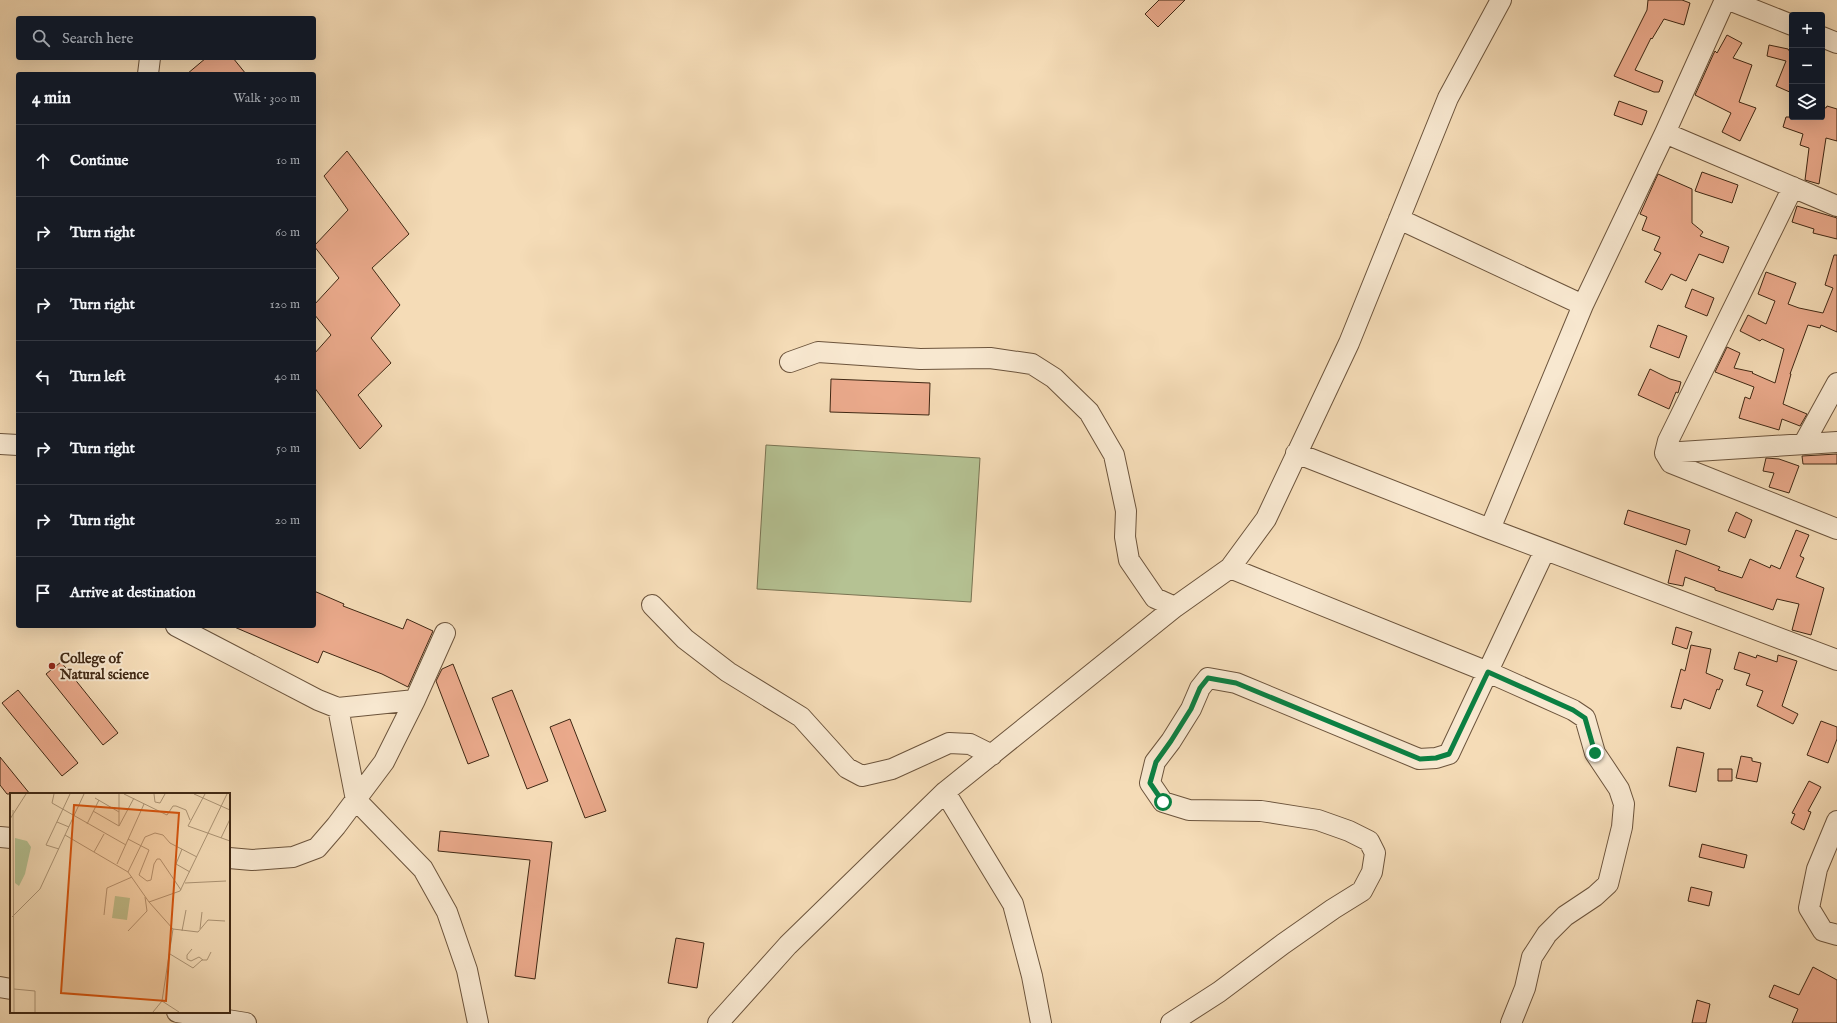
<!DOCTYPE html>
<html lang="en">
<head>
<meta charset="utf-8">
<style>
  body { margin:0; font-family:"IM FELL English",serif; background:#20242c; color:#f1f3f6 }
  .controls { position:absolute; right:12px; top:12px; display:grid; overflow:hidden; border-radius:4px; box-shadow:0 4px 16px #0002 }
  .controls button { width:36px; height:36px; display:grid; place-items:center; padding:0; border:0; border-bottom:1px solid #363941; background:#171b24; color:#f1f3f6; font:20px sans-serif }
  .stop { position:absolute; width:12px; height:12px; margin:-9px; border:3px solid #0b8043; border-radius:50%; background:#fff }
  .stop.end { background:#0b8043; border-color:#fff; box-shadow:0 1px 4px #0008 }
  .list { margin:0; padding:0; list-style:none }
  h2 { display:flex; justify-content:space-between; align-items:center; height:52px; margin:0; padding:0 16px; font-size:17px }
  h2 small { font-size:13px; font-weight:400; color:#9ea1a6 }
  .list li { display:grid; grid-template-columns:26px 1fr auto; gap:12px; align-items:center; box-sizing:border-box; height:72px; padding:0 16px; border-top:1px solid #363941 }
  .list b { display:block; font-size:15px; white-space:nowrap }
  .list em { font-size:13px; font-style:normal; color:#9ea1a6 }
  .icon { flex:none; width:22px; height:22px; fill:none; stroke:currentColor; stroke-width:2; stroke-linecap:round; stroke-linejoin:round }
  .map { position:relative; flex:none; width:1837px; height:1023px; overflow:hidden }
  .search { position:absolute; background:#171b24; box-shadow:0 4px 16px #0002; left:16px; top:16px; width:300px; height:44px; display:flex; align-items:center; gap:10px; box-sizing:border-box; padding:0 14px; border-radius:4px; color:#9ea1a6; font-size:15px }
  .panel { position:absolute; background:#171b24; box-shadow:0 4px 16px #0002; left:16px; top:72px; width:300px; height:556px; border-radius:4px }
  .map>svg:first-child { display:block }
  .green { fill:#b5c293; stroke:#7a7453 }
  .building { fill:#ebaa8c; stroke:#3f2713 }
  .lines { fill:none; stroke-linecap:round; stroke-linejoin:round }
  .minor-casing { stroke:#6c543c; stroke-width:22 }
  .minor { stroke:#f8e8d0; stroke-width:20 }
  .route { stroke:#0b8043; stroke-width:5 }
  .poi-dot { fill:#8f2418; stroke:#f8e8d0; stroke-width:1.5 }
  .labels { text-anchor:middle; stroke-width:4; stroke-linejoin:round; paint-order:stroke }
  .poi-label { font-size:14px; font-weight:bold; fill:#3f2713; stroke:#f8e8d0; text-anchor:start }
  .inset-road { fill:none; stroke:#ac9475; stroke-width:1 }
  .view { fill:#d7540d; fill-opacity:0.15; stroke:#d7540d; stroke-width:2 }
  .inset-edge { fill:none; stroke:#3f2713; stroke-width:2 }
</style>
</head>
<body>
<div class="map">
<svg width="1837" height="1023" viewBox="0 0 1837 1023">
  <rect width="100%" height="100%" fill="#f5dcb7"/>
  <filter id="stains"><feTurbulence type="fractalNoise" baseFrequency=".005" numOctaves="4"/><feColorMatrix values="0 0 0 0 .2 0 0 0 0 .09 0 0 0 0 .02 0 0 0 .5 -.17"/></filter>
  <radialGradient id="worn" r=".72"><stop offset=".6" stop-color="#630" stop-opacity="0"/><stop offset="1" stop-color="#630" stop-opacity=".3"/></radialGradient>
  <path class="green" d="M766,445l214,13 -9,144 -214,-13z"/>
  <path class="building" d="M1159,0h26l-27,27 -13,-13z
    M1648,0h34l8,3 -6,22 -20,-6 -12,20 -1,-1 -16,32 28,11 -4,11h-5l-40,-16 33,-66z
    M1727,35l15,8 -9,15 19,7 -13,37 17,6 -16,33 -18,-9 9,-19 -36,-18 18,-40 2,-4 2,2z
    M1769,45l19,4 2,3 2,-4v45l-16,-7 10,-25 -19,-5z
    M206,58h27l13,16h-59z
    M1619,101l28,10 -5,14 -28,-10z
    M1827,106l10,3v32l-11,-3 -7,46 -14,-4 4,-32 -9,-3 3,-11 -20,-7 3,-10h36v-10l4,1z
    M347,151l62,83 -37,34 28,37 -29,33 20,25 -33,32 24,31 -22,23 -46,-62v-33l17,-19 -17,-21v-9l25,-27 -25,-32 34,-36 -24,-34z
    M1702,172l36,13 -6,18 -37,-12z
    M1658,174l34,15v34l11,9 -3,4 29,11 -6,16 -24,-9 -13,27 -15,-7 -9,16 -17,-8 16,-29 -7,-3 6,-13 -18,-7 5,-13 -7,-3z
    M1797,206l40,12v21l-24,-6 1,-4 -22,-7z
    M1834,255h3v77l-16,-7 -1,3 -12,-3 -18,49h1l-8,30 24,10 -7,12 -18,-7 -3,11 -40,-12 6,-21 5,2 4,-12 -39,-15 12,-25 13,6 -6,15 19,4 -1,1 23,10 9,-34 -22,-10 -2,2 -20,-10 8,-16 18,9 9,-23 -17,-7 8,-22 30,11 -8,21 11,4 24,5 10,-25 -8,-3z
    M1692,289l22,9 -7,18 -22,-9z
    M1658,325l29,11 -8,22 -29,-11z
    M1650,369l20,10 11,3 -3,11 -2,-1 -7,17 -31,-14z
    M831,379l99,4 -1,32 -99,-3z
    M1837,454v10h-34l-1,-8z
    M1766,458l13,1 20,7 -10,27 -20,-6 5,-14 -11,-2z
    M1628,510l62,20 -4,15 -62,-21z
    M1736,512l16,8 -7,18 -17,-7z
    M1796,530l13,5 -9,21 4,2 -8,19 28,11 -13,47 -19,-5 7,-26 -22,-5 -4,11 -58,-20v-2l-30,-11 -2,9 -15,-3 8,-33 44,17 -2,3 24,8 8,-19 20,9 1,-3 9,4z
    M314,591l30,13 -1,2 60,23 4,-10 26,12 -25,56 -26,-13 -59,-23 -5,12 -86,-37h82z
    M1676,627l16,5 -5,17 -15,-5z
    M1691,645l20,4 -5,24 17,7 -4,10 -2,-1 -7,20 -26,-10 -3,10 -10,-2 10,-38 4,2z
    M1739,652l17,6 1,-3 20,7 1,-7 19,6 -15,45 16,8 -5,10 -36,-18 6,-15 -17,-6 4,-11 -16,-5z
    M61,662l57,71 -15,12 -57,-71z
    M453,664l36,92 -21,8 -32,-83 6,-12z
    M18,690l60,73 -16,13 -60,-73z
    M512,690l36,91 -21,8 -35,-91z
    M570,719l36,92 -21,7 -35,-91z
    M1821,721l16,6v12l-9,24 -21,-8z
    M1677,747l27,6 -8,39 -27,-6z
    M1741,756l11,2v3l9,2 -4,19 -21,-4z
    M0,757l30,37h-23l-7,-9z
    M1718,769h14v12h-14z
    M1809,781l12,6 -13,24 3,1 -7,18 -13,-7 4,-9 -3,-1z
    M440,831l112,11 -17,137 -20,-3 15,-116 -92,-9z
    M1702,844l45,11 -3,13 -45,-11z
    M1691,887l21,5 -3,14 -21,-5z
    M676,938l28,5 -7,45 -29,-5z
    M1813,967l24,13v43h-45l6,-14 -29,-12 5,-12 25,10z
    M1697,1000l13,4 -4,19h-14z"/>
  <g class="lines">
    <g class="minor-casing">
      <path id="minor" d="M1729,0l63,25
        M1822,37l15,6
        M148,74l2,-16
        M1665,133l172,73
        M1793,187l-125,254 -3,12 6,10 166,66
        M1399,219l184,86
        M790,362l28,-10 102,7 70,-1 42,6 22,14 35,34 25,43 12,56 -1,26 4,23 26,38 20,9
        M1804,443l33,-60
        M0,444l18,1
        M1296,453l194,76 347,131
        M1665,453l172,-11
        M1490,529l93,-224 82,-172 60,-133
        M1230,568l258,104 85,38 12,8 10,35 24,36 5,15 -2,23 -14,57 -13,12 -30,20 -18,18 -15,23 -7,31 -14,35
        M652,605l33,34 43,33 73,45 46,51 15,8 30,-7 57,-26 21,1 22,11
        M176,626l142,74 20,8 77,-8
        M338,708l18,92 67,69 24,43 20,58 11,53
        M945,792l68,112 19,72 9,47
        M1837,821l-20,48 -8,39 14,23 14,4
        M0,837l11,1
        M229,858l23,2 41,-3 24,-9 19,-22 48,-64 31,-62 30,-67
        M0,987l11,2
        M177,1012l69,11
        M718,1023l70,-78 157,-153 230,-185 55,-39 36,-49 83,-176 99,-245 53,-98
        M1171,1023l48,-31 64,-48 50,-35 29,-18 10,-19 3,-19 -6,-12 -20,-10 -31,-11 -57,-9 -72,-1 -26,-8 -13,-19 5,-21 16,-21 20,-32 9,-21 8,-10 28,5 183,76 17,-1 13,-4 96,-204"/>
    </g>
    <use href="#minor" class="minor"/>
  </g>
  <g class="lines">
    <path class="route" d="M1163,802l-13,-19 6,-21 15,-21 20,-32 9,-21 8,-10 28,5 184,76 16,-1 13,-4 39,-82 85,38 12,8 10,35"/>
  </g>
  <circle class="poi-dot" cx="52" cy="666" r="4"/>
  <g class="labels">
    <g class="poi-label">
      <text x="60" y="663">College of<tspan x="60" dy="16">Natural science</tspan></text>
    </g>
  </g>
  <g transform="translate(10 793)">
    <rect width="220" height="220" fill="#f5dcb7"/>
    <path d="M5,45l12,3 4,6 -6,27 -6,12 -4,-3zM105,103l15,2 -3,22 -15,-2z" fill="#b5c293"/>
    <path class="inset-road" d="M44,1l-2,9 74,42M109,1v32M114,1l43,21 6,-9h3l10,4 4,10M144,1l1,8 5,1 5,-9M184,1l36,16M195,1l-17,32 42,15M85,5l24,14M3,17l1,202M83,18l26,15M0,26l16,-25M47,29l12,5M77,31l12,-24M109,33l15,-28M55,42l63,37 21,30 24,27 -11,72 17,11M211,45l9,-19M118,46l21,11 -10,25 8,6 4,-1 3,-16 3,-5h3l21,31M49,56l-13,-4 24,-51M172,56l-6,15 14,8M84,59l10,-18M107,71l27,-60M118,79l17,-35 10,-4 8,2 7,8 27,14M175,90l41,-2M139,109l31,-11 47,-97M94,122l3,-27 25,-11M2,124l28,-28 44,-95M163,136l25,3 10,-12 17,1M190,136l2,-17M118,138l19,-20 -2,-14M172,138l4,-21M182,156l-5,6v4l4,2 8,-4 4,3M160,161l23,14 9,-8h5l4,-8M4,196l21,2v21M143,219l9,-11"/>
    <path class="view" d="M64,12l105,8 -13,188 -105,-8z"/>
    <rect width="220" height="220" class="inset-edge"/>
  </g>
  <rect width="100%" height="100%" filter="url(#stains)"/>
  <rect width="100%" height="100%" fill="url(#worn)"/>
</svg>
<div class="controls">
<button>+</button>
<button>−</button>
<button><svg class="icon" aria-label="layers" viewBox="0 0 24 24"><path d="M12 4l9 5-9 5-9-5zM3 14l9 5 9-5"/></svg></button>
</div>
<div class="stop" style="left:1163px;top:802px"></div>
<div class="stop end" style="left:1595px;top:753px"></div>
<div class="search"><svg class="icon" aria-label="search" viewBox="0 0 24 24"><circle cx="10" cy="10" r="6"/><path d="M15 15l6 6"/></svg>Search here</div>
<section class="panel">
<h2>4 min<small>Walk · 300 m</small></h2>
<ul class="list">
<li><svg class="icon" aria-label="ahead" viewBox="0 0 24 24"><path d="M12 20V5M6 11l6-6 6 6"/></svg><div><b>Continue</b></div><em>10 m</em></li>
<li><svg class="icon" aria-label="right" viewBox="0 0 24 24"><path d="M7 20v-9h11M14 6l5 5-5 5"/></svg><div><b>Turn right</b></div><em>60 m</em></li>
<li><svg class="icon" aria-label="right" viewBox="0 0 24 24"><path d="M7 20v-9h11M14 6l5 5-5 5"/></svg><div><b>Turn right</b></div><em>120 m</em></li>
<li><svg class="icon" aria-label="left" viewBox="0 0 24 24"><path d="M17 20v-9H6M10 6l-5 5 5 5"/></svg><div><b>Turn left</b></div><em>40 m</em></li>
<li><svg class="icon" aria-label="right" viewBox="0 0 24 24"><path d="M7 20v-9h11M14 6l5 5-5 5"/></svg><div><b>Turn right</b></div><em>50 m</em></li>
<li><svg class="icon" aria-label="right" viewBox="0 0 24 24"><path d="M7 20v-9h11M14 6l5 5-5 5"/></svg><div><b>Turn right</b></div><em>20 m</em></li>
<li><svg class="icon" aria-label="arrive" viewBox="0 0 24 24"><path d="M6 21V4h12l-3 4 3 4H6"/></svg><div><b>Arrive at destination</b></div></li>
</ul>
</section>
</div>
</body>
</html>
